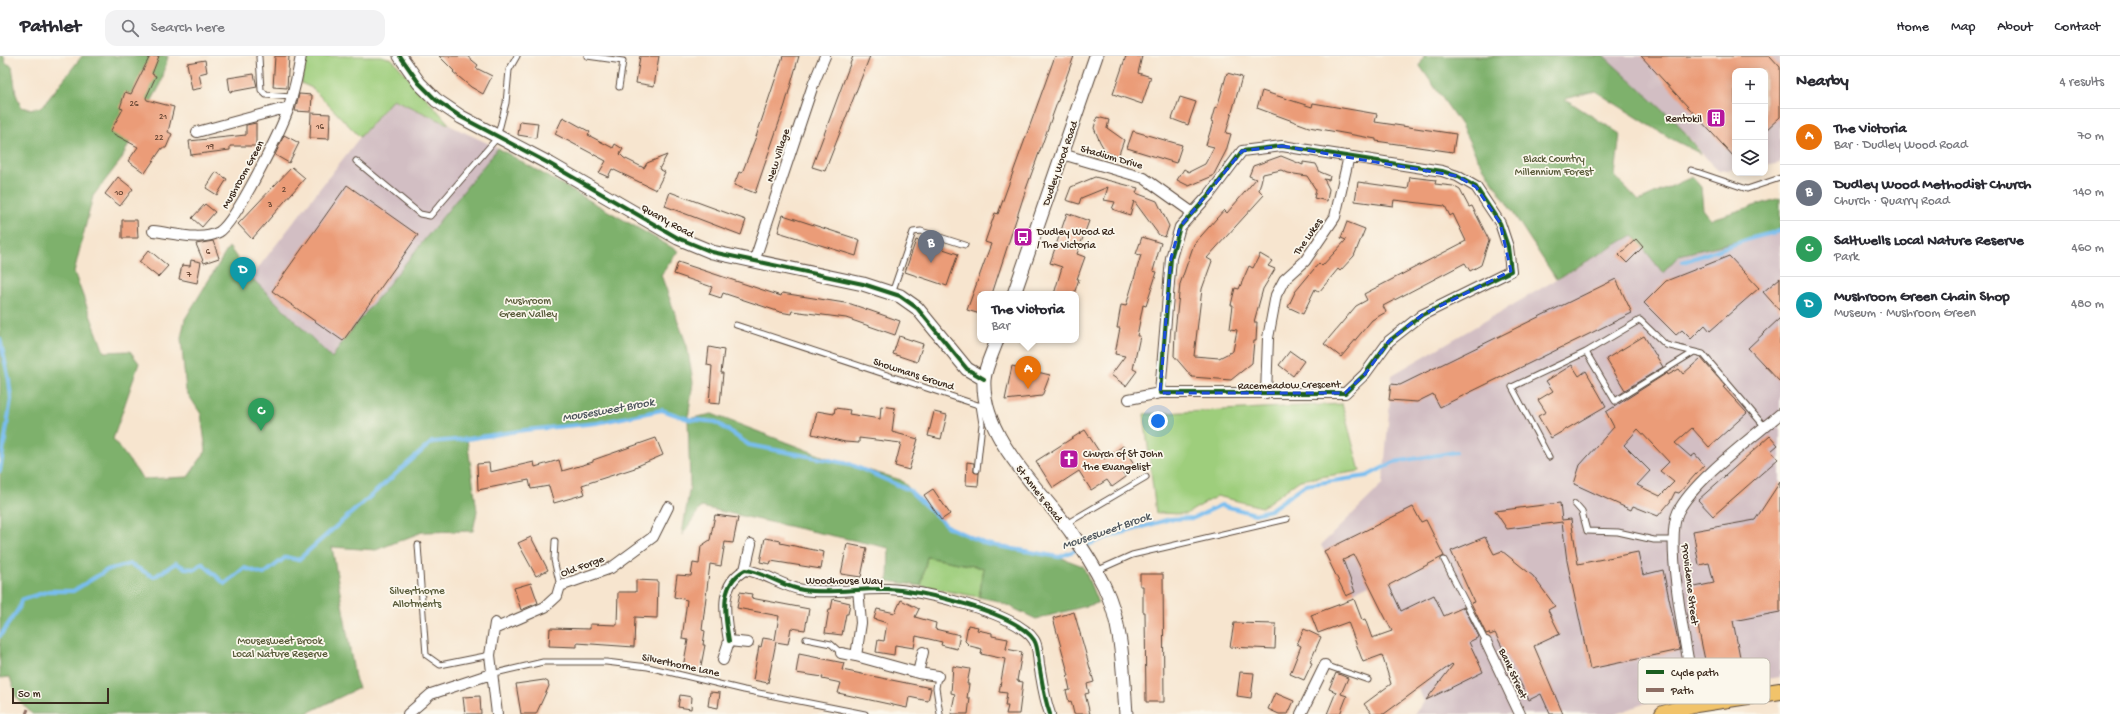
<!DOCTYPE html>
<html lang="en">
<head>
<meta charset="utf-8">
<style>
  body { margin:0; font-family:"Gochi Hand",sans-serif; background:#f2f2f3; color:#2b2b33 }
  .controls { position:absolute; right:12px; top:12px; display:grid; overflow:hidden; border-radius:8px; box-shadow:0 2px 10px #0003 }
  .controls button { width:36px; height:36px; display:grid; place-items:center; padding:0; border:0; border-bottom:1px solid #e1e1e2; background:#fff; color:#2b2b33; font:20px sans-serif }
  .scale { position:absolute; left:12px; bottom:10px; width:97px; box-sizing:border-box; padding-left:4px; border:2px solid #3b2a1e; border-top:0; font-size:11px; line-height:14px; white-space:nowrap; color:#3b2a1e; -webkit-text-stroke:3px #fbf7ec; paint-order:stroke }
  .you { position:absolute; left:1158px; top:365px; width:14px; height:14px; margin:-10px; border:3px solid #fff; border-radius:50%; background:#1a73e8; box-shadow:0 0 0 6px #1a73e833 }
  .badge { display:grid; place-items:center; width:26px; height:26px; border-radius:50%; background:#b45309; color:#fff; font-size:13px; font-weight:700 }
  .pin { position:absolute; translate:-50% -33px; filter:drop-shadow(0 1px 2px #0008) }
  .pin::after { content:''; position:absolute; top:21px; width:14px; height:12px; background:inherit; clip-path:polygon(0 0,100% 0,50% 100%) }
  .popup { position:absolute; left:977px; top:235px; width:102px; height:52px; box-sizing:border-box; display:grid; place-content:center; border-radius:8px; background:#fff; filter:drop-shadow(0 1px 3px #0005); font-size:13px; white-space:nowrap; color:#7c7c81 }
  .popup b { font-size:15px; color:#2b2b33 }
  .popup::after { content:''; position:absolute; left:50%; top:100%; margin-left:-8px; border:8px solid transparent; border-top-color:#fff }
  .list { margin:0; padding:0; list-style:none }
  h2 { display:flex; justify-content:space-between; align-items:center; height:52px; margin:0; padding:0 16px; font-size:17px }
  h2 small { font-size:13px; font-weight:400; color:#7c7c81 }
  .list li { display:grid; grid-template-columns:26px 1fr auto; gap:12px; align-items:center; box-sizing:border-box; height:56px; padding:0 16px; border-top:1px solid #e1e1e2 }
  .list b { display:block; font-size:15px; white-space:nowrap }
  .list p { margin:0; font-size:13px; white-space:nowrap; color:#7c7c81 }
  .list em { font-size:13px; font-style:normal; color:#7c7c81 }
  .icon { flex:none; width:22px; height:22px; fill:none; stroke:currentColor; stroke-width:2; stroke-linecap:round; stroke-linejoin:round }
  .map { position:relative; flex:none; width:1780px; height:658px; overflow:hidden }
  header { display:flex; align-items:center; gap:24px; box-sizing:border-box; height:56px; padding:0 20px; background:#fff; border-bottom:1px solid #e1e1e2 }
  header strong { font-size:19px }
  nav { display:flex; gap:22px; margin-inline-start:auto; font-size:14px }
  .search { width:280px; height:36px; background:#f2f2f3; display:flex; align-items:center; gap:10px; box-sizing:border-box; padding:0 14px; border-radius:12px; color:#7c7c81; font-size:15px }
  main { display:flex }
  aside { flex:1; background:#fff }
  .map>svg:first-child { display:block }
  .industrial { fill:#d2bec3 }
  .green { fill:#9ece7c; stroke:#6c7c4d }
  .forest { fill:#7eb16c; stroke:#5c6e45 }
  .lines { fill:none; stroke-linecap:round; stroke-linejoin:round }
  .stream { stroke:#79bef0; stroke-width:4 }
  .building { fill:#eb9c78; fill-rule:evenodd }
  .service-casing { stroke:#574639; stroke-width:7 }
  .minor-casing { stroke:#574639; stroke-width:12 }
  .tertiary-casing { stroke:#574639; stroke-width:15 }
  .primary-casing { stroke:#574639; stroke-width:18 }
  .service { stroke:#fff; stroke-width:5 }
  .minor { stroke:#fff; stroke-width:10 }
  .tertiary { stroke:#fff; stroke-width:13 }
  .primary { stroke:#f1c36a; stroke-width:16 }
  .quiet { stroke:#8d6e63; stroke-width:3; stroke-dasharray:6 3; stroke-linecap:butt }
  .cycleway-casing { stroke:#fbf7ec; stroke-width:6 }
  .cycleway { stroke:#1b5e20; stroke-width:4 }
  .marked { fill:none; stroke:#1d4ed8; stroke-width:3; stroke-dasharray:8 5; stroke-linejoin:round }
  .labels { text-anchor:middle; stroke-width:3.5; stroke-linejoin:round; paint-order:stroke }
  .number-label { font-size:9px; fill:#674634 }
  .poi-label { font-size:11px; fill:#3b2a1e; stroke:#fbf7ec; text-anchor:start }
  .street-label { font-size:11px; fill:#3b2a1e; stroke:#fbf7ec }
  .park-label { font-size:11px; fill:#595b3a; stroke:#fbf7ec }
  .water-label { font-size:12px; font-style:italic; fill:#4e565d; stroke:#fbf7ec }
  .key { fill:#fbf7ec; stroke:#c1baae; stroke-width:1 }
  .key-label { font-size:11px; fill:#3b2a1e }
</style>
</head>
<body>
<header>
<strong>Pathlet</strong>
<div class="search"><svg class="icon" aria-label="search" viewBox="0 0 24 24"><circle cx="10" cy="10" r="6"/><path d="M15 15l6 6"/></svg>Search here</div>
<nav><a>Home</a><a>Map</a><a>About</a><a>Contact</a></nav>
</header>
<main>
<div class="map">
<svg width="1780" height="658" viewBox="0 0 1780 658">
  <rect width="100%" height="100%" fill="#fbf7ec"/>
  <filter id="ink" filterUnits="userSpaceOnUse"><feTurbulence type="fractalNoise" baseFrequency=".025" numOctaves="2"/><feDisplacementMap in="SourceGraphic" scale="8" xChannelSelector="R" yChannelSelector="G"/><feConvolveMatrix kernelMatrix="1 2 1 2 8 2 1 2 1" color-interpolation-filters="sRGB"/></filter>
  <filter id="wash" filterUnits="userSpaceOnUse"><feTurbulence type="fractalNoise" baseFrequency=".012" numOctaves="4" result="noise"/><feDisplacementMap in="SourceGraphic" scale="16" xChannelSelector="R" yChannelSelector="G"/><feGaussianBlur stdDeviation="0.9" result="paint"/><feColorMatrix in="noise" values="0 0 0 0 0 0 0 0 0 0 0 0 0 0 0 0 0 1.4 0 .05"/><feComposite in="paint" operator="in"/></filter>
  <g filter="url(#wash)">
    <rect width="100%" height="100%" fill="#f7e5cf"/>
    <path class="industrial" d="M1604,0h176v107l-15,3v-95h-30v98l-16,2 -6,-5 -36,-43z
      M393,43l105,49 -155,193 -11,17 -81,-81 109,-140z
      M1780,175v446l-110,17 -54,20h-202l10,-12 -12,-31 -43,-86 -23,11 -25,-51 62,-61 9,-109 241,-140 30,38 16,-18z"/>
    <path class="green" d="M308,0h73l11,3 58,66 -57,-26 -33,38 -48,-49 -11,-5 4,-23z
      M1342,348l18,67 -60,9 -38,27 -45,-11 -31,18 -30,-1 -12,-99z
      M927,501l57,11 -5,29 -58,-11z"/>
    <path class="forest" d="M0,0h4l2,7 6,3 4,28 5,13 10,2 11,-2 40,-51h86l-7,28 -21,37 -19,39 -28,36 -19,76 30,80 26,-1 9,12 -26,76 30,40 45,-2 18,-26 -5,-37 -15,-23 -5,-53 4,-19 44,-72 22,30 81,81 11,-17 155,-193 180,103 -17,24 26,71 6,36 -5,37 24,-5 118,45 71,21 47,47 38,17 73,13 24,9 15,37 -62,16 -38,-18 -19,-4 5,-29 -57,-11 -6,29 -33,-5 1,-33 -188,-41 -19,28 8,-50 -2,-66 -26,-9 -65,13 -72,7 -58,9 10,72 -4,20 -51,1 -46,18 -44,-3 23,131 4,10 -54,26h-273l-16,-17 -6,-20 -10,1z
      M1424,0h180l73,67 24,31 -31,-16 -75,-47 -30,8 55,35 -5,42 24,25 53,-24 9,10 2,22 8,10 69,-21v33l-101,24 -16,18 -30,-38 -77,44 -78,-120 -17,-34 -41,-59z"/>
    <g class="lines">
      <path class="stream" d="M1683,206l69,-24 28,-7
        M0,283l9,41 2,19 -11,72
        M0,580l19,-28 2,-8 28,-9h24l34,-21 23,-6 24,13 22,-14 9,5 10,1 7,-6 23,21 19,-16 20,6 22,-17 12,3 134,-118 35,-3 58,-9 72,-7 65,-13 26,9 28,3 33,23 101,19 59,26 39,37 38,17 73,13 46,-19 65,-19 24,-1 27,-13 34,9 15,-4 35,-25 62,-9 27,-14 62,-10"/>
    </g>
    <g id="blocks">
      <path class="building" d="M150,0h9l-7,18 4,2 -10,22 1,2 27,7 -6,25 4,2 -6,14h-4l-17,25 -17,-12 10,-14 -28,-15 13,-23 -3,-1 5,-16 6,2z
        M275,0h14l-2,32 -14,-1z
        M439,0h28l11,9 -2,3 16,8 -9,18 -12,-7 -18,-15 1,-1z
        M640,0h19l-5,30 -18,-3z
        M783,0h16l-14,49 -30,88 -21,-8 5,-13 3,1 15,-39z
        M853,0h17l-45,115 -13,-4z
        M1055,0h19l-48,133 -34,105h-12v20l-13,-4 24,-66 -6,-2 10,-29 3,1z
        M1126,0h16l-4,17 13,4 -9,27 -29,-10z
        M1641,0h129l10,11v50l-15,14v-60h-30v87z
        M205,4l2,12 -8,2 3,14 -10,2 -5,-27z
        M1227,17l15,4 -16,56 5,1 -5,17 -13,25 -24,10 -12,-6 7,-11 5,3 16,-8 9,-17 -8,-2 7,-23 -2,-1 4,-14 2,1z
        M254,18l3,13 -27,5 -2,-14z
        M1262,35l50,16 1,-4 64,11 -2,8 81,12 -3,18 -77,-11v-2l-67,-12 -52,-19z
        M299,38l13,1 -1,17 -16,-1z
        M1180,41l16,5 -8,23 -16,-6z
        M311,57l19,1 -1,25 -19,-1z
        M563,61l27,15 -2,3 25,13 2,-4 8,5 -3,5 4,4 20,10 3,-5 20,-8 -8,14 6,3 -9,18 -44,-21 -4,8 -9,-4 7,-12 -51,-27z
        M1097,61l12,3 -2,8 17,12 -6,17 -12,-5 -6,-10 -6,-14z
        M520,65l18,2 -2,15 -18,-3z
        M256,67v23h-26v4l-39,5 -2,-14 57,-6v-10z
        M1133,75l49,14 -6,18 -49,-15z
        M284,79l15,8 -10,20 -14,-8z
        M1281,100l22,9v-3l13,2 4,8 10,4 -1,4 -5,-1 5,10 -2,12 -13,-3 2,-8 -9,-14 -19,-3 -7,-3 -18,4 -4,16 5,5 -57,63 5,3 -10,28 -8,67 25,2 14,-7 4,-21 -7,-1 3,-24h-2l4,-17 4,1 10,-23 4,2 7,-14 12,7 -4,5 7,3 -12,20 -9,33h3l-1,19h-2l-2,22 -21,17 -39,-3 -18,-21 1,-24 5,-48 14,-40 30,-34 3,3 29,-34 -7,-3 4,-10z
        M292,111l13,11 -53,61 -14,-15z
        M216,116l11,7 -10,16 -11,-7z
        M118,121l15,12 -13,17 -15,-12z
        M1095,121l43,11 -2,5 21,8 12,25 -4,11 -6,-2 -25,-34 -4,14 -18,-6 3,-7 -11,-2 4,-13 -27,11 -2,6 -13,-4 5,-13z
        M1410,121l26,3 -1,4 18,2 7,4 9,17 3,-1 17,34 -8,25 -11,6 -5,-8 -82,43 3,6 -14,8 -31,37 -17,-13 32,-38 11,-6 -3,-6 102,-53 -13,-27 -3,2 -5,-10 -51,-6 -1,6 -38,-5 3,-19 50,7z
        M347,129l71,50 -75,106 -71,-50z
        M670,136l76,28 -5,15 -76,-29z
        M205,148l10,8 -13,15 -10,-9z
        M1067,157l22,8 -12,33 8,3 -8,22h2l-5,15h-20l8,-27 -12,-4z
        M783,159l77,25 -4,16 -78,-24z
        M122,164h15l1,18h-16z
        M1347,166l18,7 -11,27 -14,15 -2,-2 -19,23 -4,-3 -12,25 -15,-7 7,-15 24,-29 3,3 24,-26 -5,-2z
        M1142,181l19,6 -8,28 4,1 -11,34 -3,-1 -6,31h3l-7,33 4,2 -11,15 -15,-11 14,-19 -10,-2 5,-26h-3l4,-23 5,1 15,-51 -5,-1z
        M1636,183l7,8 -16,16 -8,-8z
        M916,184l42,14 -11,32 -42,-14z
        M213,185l6,17 -15,5 -8,-19z
        M149,194l19,16 -10,11 -19,-15z
        M1729,200l30,32 -49,43 -5,-6 -14,14 -9,-9 -6,5 -32,-32 22,-22z
        M191,204l10,2 -4,21 -18,-4 3,-14 8,1z
        M678,206l103,34 1,-3 69,11 49,17 -5,14 -49,-17 -54,-7 -1,3 -11,-2 -57,-19 -2,5 -12,-4 3,-7 -38,-13z
        M1780,222v33l-17,-19z
        M1616,223l16,34 -192,94 -7,-13 -16,8 -28,-2 2,-16 9,1z
        M1780,262v64l-32,-34z
        M899,280l24,8 -6,18 -24,-8z
        M1644,280l19,31 -38,23 -19,-31z
        M709,291l15,3 -3,23h2l-3,31 -11,-1 3,-37 -5,-1z
        M1290,295l14,10 -11,15 -14,-11z
        M1701,302l24,28 -2,1 24,26 -38,34 -17,-19 -17,15 16,14 4,-3 9,11 -25,28 -4,-1 -5,10 -12,14 -25,-10 -2,4 -57,-26 6,-19 34,-38 -8,-15 61,-39 1,2 11,-6 4,5zM1638,373l31,33 -9,9 14,11 -14,14 -23,-11 13,-14 -26,-26z
        M1572,309l7,11 7,-5 20,35 -55,32 -13,-22 8,-4 -8,-12 15,-9 -7,-10z
        M1012,310l38,9 -8,21 -37,4z
        M881,350l14,2 -3,24 26,7 -9,31 -14,-4 6,-23 -42,-5v5l-14,-1 -33,-8 5,-23 17,3 1,-6 15,2 -1,4 31,5z
        M934,356l13,3 -6,24 -13,-3z
        M1085,374l19,29 19,-13 11,18 -12,8 4,5 -14,10 -5,-7 -16,10 -12,-19 -26,17 -17,-27z
        M1770,380l8,9 -7,6 7,8 -65,57 -15,-16z
        M656,382l7,17 -28,12v1l-53,17 3,9 -31,9 -5,-17 -18,3 -2,-9 -51,10 -1,-26 12,-1 1,9 44,-10 1,5 24,-7 3,11 31,-9v-2z
        M967,406l7,1v9l5,1 -1,13 -12,-1z
        M1780,426v130l-47,9 9,46 -11,2 2,11 -23,4 -20,-96 24,-5 -5,-20 -10,2 -6,-34 62,-11z
        M933,433l17,25 -9,6 -17,-25z
        M1560,447l2,17 9,-1 7,45 60,-12 5,23 20,-5 17,80 -90,19 -23,-108 -5,-39 -55,7 -12,-18z
        M1413,451l8,15 5,-2 18,36 -55,29 12,26 33,-16 10,21 20,-9 15,30 -10,5 14,30 -57,28 27,-35 -1,-1 -68,50h-12l-8,-10 27,-20 -9,-29 -19,7 -15,-40 -30,11 -7,-18 43,-16 8,21 3,-1 7,19 20,-7 -38,-76 -11,5 12,32 -9,4 -22,-45z
        M715,459l23,3 -5,25 -8,-1 -4,24 -11,-2 -8,66 3,1 -2,14h2l-5,26 -17,-4 5,-27 -6,-1 5,-39 -13,-3 3,-22 14,1 2,-13 6,1 2,-18 9,-6z
        M531,481l17,33 -12,6 -18,-33z
        M1485,481l9,17 8,-3 31,25 22,30 -7,4 12,24 -26,12 29,68h-13l-9,-20 -12,6 -34,-67 -5,2 -1,-2 -3,1 -15,-31 3,-1 -23,-51z
        M765,482l16,3 -1,2 44,9 -3,17 -50,-8 -1,3 -10,-2z
        M847,488l20,4 -6,29 -20,-3z
        M1140,518h23l1,128h-18l-1,-90h-2v-26h-3z
        M636,524l22,1 -1,37 -22,-1 -1,30 -57,-4v4l-28,-1 1,-18 40,1v-5l27,1 1,-33h18z
        M531,527l7,20 -17,7 -7,-22z
        M740,536l12,2 -1,4 58,11 -4,21 -14,-2 -3,16 -12,-2 -8,41 -15,-3 6,-34 2,1 2,-9 12,2 4,-24 -42,-8z
        M833,543l17,4 -2,11h-2l-4,21 -17,-2 4,-24h2z
        M901,544l18,9 -4,8 21,6 -1,6 25,6 -3,14 -16,-4 1,-3 -26,-6 -2,12 -19,-3 -1,10 -18,-3 2,-12 6,1 3,-18 -13,-4 3,-10 18,4z
        M1074,556l20,70 -7,2 2,9 -4,1 5,20h-16l-3,-13 -2,1 -3,-11 4,-1 -3,-14h2l-16,-58z
        M1234,567l42,1 -1,25 -45,-2z
        M968,569l10,2 -1,3 15,3v3l16,3 -2,10 16,3 -5,29 6,1 -4,32h-13l2,-8h-3l2,-13 -8,-1 6,-33 -24,-5 1,-5 -12,-3 -5,-5z
        M1304,573l17,8 -11,25 2,1 -8,17 -14,-6 11,-28 -4,-2z
        M799,598l45,9 -2,7 89,18 -3,13 -19,-4 -2,11 -69,-15 3,-10 -19,-4 1,-2 -27,-4z
        M953,610l17,3 -3,15h2l-2,14h3l-2,16h-17l4,-20 -4,-1z
        M1240,616l14,1 -3,25 -14,-2z
        M1336,617l12,5 -7,16 6,2 -7,18h-13l9,-22 -7,-3z
        M544,624l4,2 1,4 -13,28h-15l-5,-30z
        M710,636l10,1 -2,15 -10,-2z
        M1275,637l19,8 -6,13h-9l-11,-5z
        M680,639l12,2 -1,12 -13,-2z
        M480,640l1,18h-16l-2,-17z"/>
    </g>
  </g>
  <g filter="url(#ink)">
    <use href="#blocks" fill-opacity="0" stroke="#574639" stroke-width="1"/>
    <g class="lines">
      <g class="service-casing">
        <path id="service" d="M587,0l36,5 -4,26
          M259,1l2,33 5,5 25,2
          M356,105l64,53 10,2 67,-78 9,-35 3,-33 8,-14
          M1691,114l56,19 33,-11
          M892,237l21,-61 8,-1 44,14
          M736,269l251,83
          M1694,296l-79,49 -29,-49 54,-32 26,25 37,9 62,73
          M1549,401l-37,-70 74,-35
          M977,414l5,-46 -3,-19
          M1575,448l7,8 5,19 31,1 36,8h19
          M1066,468l80,-47
          M555,485l-1,19 6,26
          M418,489l8,110 14,10 50,-10
          M1444,504l42,82
          M1096,515l36,-16 155,-36
          M806,583l25,5 10,9
          M1325,609l43,15
          M491,618l52,-12h63l42,5 96,23 121,24
          M938,620l-2,12 4,26"/>
      </g>
      <g class="minor-casing">
        <path id="minor" d="M197,76l92,-25
          M1282,90l160,25 15,5 19,11 24,36 8,24 3,24 -89,44 -33,26 -24,33 -20,19h-185l11,-135 9,-31 29,-32 33,-44z
          M1062,98l82,24 49,35
          M153,175c20,2 48,11 66,1 17,-10 63,-104 70,-125 5,-16 9,-34 12,-51
          M754,206l59,-177 12,-29
          M1266,338l2,-56 8,-43 8,-15 21,-19 30,-44 14,-61
          M1129,343l31,-6
          M745,514l6,-26
          M858,533l3,34 -5,33 62,17 20,3
          M495,567l-5,32 7,59
          M494,573l51,-22 12,-11 3,-10 51,-18 42,-31 15,-30
          M729,585c-4,-26 -11,-56 16,-71 20,2 38,17 58,20 28,4 56,-2 85,-1 32,1 128,23 146,51 4,6 4,16 5,24 3,17 5,34 11,50
          M1486,586l34,72
          M841,597l15,3
          M723,604l6,-19 19,2
          M918,617l5,-21
          M1696,648c-6,-38 -33,-161 -18,-192 15,-31 74,-74 102,-98
          M408,658l23,-20 60,-20
          M1301,658l24,-49"/>
      </g>
      <g class="tertiary-casing">
        <path id="tertiary" d="M400,0l19,27 17,17 25,17 89,47 128,74 34,14 151,32 37,12 17,12 50,61 17,10
          M1014,238l82,-238
          M997,284c-4,12 -12,27 -13,40 -3,57 56,109 87,152 12,17 24,36 33,54 19,39 19,86 22,128"/>
      </g>
      <g class="primary-casing">
        <path id="primary" d="M1663,658l33,-10 84,-13"/>
      </g>
      <use href="#service" class="service"/>
      <use href="#minor" class="minor"/>
      <use href="#tertiary" class="tertiary"/>
      <use href="#primary" class="primary"/>
      <path class="quiet" d="M26,658l2,-5"/>
      <g class="cycleway-casing">
        <path id="cycleway" d="M400,0l19,27 17,17 25,17 89,47 128,74 34,14 151,32 37,12 17,12 50,61 17,10
          M1282,90l160,25 15,5 19,11 24,36 8,24 3,24 -89,44 -33,26 -24,33 -20,19h-185l11,-135 9,-31 29,-32 33,-44z
          M729,585c-4,-26 -11,-56 16,-71 20,2 38,17 58,20 28,4 56,-2 85,-1 32,1 128,23 146,51 4,6 4,16 5,24 3,17 5,34 11,50"/>
      </g>
      <use href="#cycleway" class="cycleway"/>
    </g>
  </g>
  <path class="marked" d="M1282,90l175,30 19,11 24,36 11,48 -89,44 -33,26 -24,33 -20,19h-185l11,-135 9,-31 62,-76z"/>
  <defs>
    <g id="building-square" transform="scale(1)"><rect x="-9" y="-9" width="18" height="18" rx="4" fill="#b5179e" stroke="#fbf7ec"/><path d="M-4-6H4V6H1V3H-1V6H-4ZM-2.5-4.3h1.7v1.8h-1.7ZM.8-4.3h1.7v1.8H.8ZM-2.5-1h1.7V.8h-1.7ZM.8-1h1.7V.8H.8Z" fill="#fff"/></g>
    <g id="bus-square" transform="scale(1)"><rect x="-9" y="-9" width="18" height="18" rx="4" fill="#b5179e" stroke="#fbf7ec"/><path d="M-5-6H5V4H4V6H2V4H-2V6H-4V4H-5ZM-3.5-4V0h7V-4ZM-3.5 1.2v1.5H-2V1.2ZM2 1.2v1.5H3.5V1.2Z" fill="#fff"/></g>
    <g id="church-square" transform="scale(1)"><rect x="-9" y="-9" width="18" height="18" rx="4" fill="#b5179e" stroke="#fbf7ec"/><path d="M-1.2-6h2.4v3.5h3.3v2.4h-3.3V6h-2.4V-.1h-3.3v-2.4h3.3Z" fill="#fff"/></g>
  </defs>
  <g fill-rule="evenodd">
    <use href="#building-square" x="1716" y="62"/>
    <use href="#bus-square" x="1023" y="181"/>
    <use href="#church-square" x="1069" y="403"/>
  </g>
  <g class="labels">
    <g class="number-label">
      <text x="134" y="50">26</text>
      <text x="163" y="63">21</text>
      <text x="320" y="73">16</text>
      <text x="159" y="84">22</text>
      <text x="210" y="93">19</text>
      <text x="284" y="136">2</text>
      <text x="119" y="139">10</text>
      <text x="270" y="151">3</text>
      <text x="208" y="198">6</text>
      <text x="189" y="221">7</text>
    </g>
    <g class="poi-label">
      <text x="1702" y="66" text-anchor="end">Rentokil</text>
      <text x="1037" y="179">Dudley Wood Rd<tspan x="1037" dy="13">/ The Victoria</tspan></text>
      <text x="1083" y="401">Church of St John<tspan x="1083" dy="13">the Evangelist</tspan></text>
    </g>
    <g class="street-label">
      <text transform="translate(777 99) rotate(-72)" y="4">New Village</text>
      <text transform="translate(1112 100) rotate(16)" y="4">Stadium Drive</text>
      <text transform="translate(1059 107) rotate(-71)" y="4">Dudley Wood Road</text>
      <text transform="translate(242 118) rotate(-61)" y="4">Mushroom Green</text>
      <text transform="translate(668 164) rotate(29)" y="4">Quarry Road</text>
      <text transform="translate(1307 180) rotate(-55)" y="4">The Lukes</text>
      <text transform="translate(914 317) rotate(18)" y="4">Showmans Ground</text>
      <text transform="translate(1289 328) rotate(-1)" y="4">Racemeadow Crescent</text>
      <text transform="translate(1040 437) rotate(52)" y="4">St Anne's Road</text>
      <text transform="translate(582 509) rotate(-20)" y="4">Old Forge</text>
      <text x="844" y="528">Woodhouse Way</text>
      <text transform="translate(1691 528) rotate(83)" y="4">Providence Street</text>
      <text transform="translate(681 608) rotate(12)" y="4">Silverthorne Lane</text>
      <text transform="translate(1514 617) rotate(65)" y="4">Bank Street</text>
    </g>
    <g class="park-label">
      <text x="1554" y="106">Black Country<tspan x="1554" dy="13">Millennium Forest</tspan></text>
      <text x="528" y="248">Mushroom<tspan x="528" dy="13">Green Valley</tspan></text>
      <text x="417" y="538">Silverthorne<tspan x="417" dy="13">Allotments</tspan></text>
      <text x="280" y="588">Mousesweet Brook<tspan x="280" dy="13">Local Nature Reserve</tspan></text>
    </g>
    <g class="water-label">
      <text transform="translate(608 353) rotate(-10)" y="4">Mousesweet Brook</text>
      <text transform="translate(1106 474) rotate(-19)" y="4">Mousesweet Brook</text>
    </g>
  </g>
  <rect x="1638" y="602" width="132" height="46" rx="6" class="key"/>
  <rect x="1646" y="614" width="18" height="4" fill="#1b5e20"/>
  <rect x="1646" y="632" width="18" height="4" fill="#8d6e63"/>
  <g class="key-label">
    <text x="1671" y="620">Cycle path</text>
    <text x="1671" y="638">Path</text>
  </g>
</svg>
<div class="controls">
<button>+</button>
<button>−</button>
<button><svg class="icon" aria-label="layers" viewBox="0 0 24 24"><path d="M12 4l9 5-9 5-9-5zM3 14l9 5 9-5"/></svg></button>
</div>
<div class="scale">50 m</div>
<div class="you"></div>
<div class="pin badge" style="left:1028px;top:333px;background:#e8710a">A</div>
<div class="popup"><b>The Victoria</b>Bar</div>
<div class="pin badge" style="left:931px;top:207px;background:#6b7280">B</div>
<div class="pin badge" style="left:261px;top:375px;background:#2e9e5b">C</div>
<div class="pin badge" style="left:243px;top:234px;background:#0f9aa8">D</div>
</div>
<aside>
<h2>Nearby<small>4 results</small></h2>
<ul class="list">
<li><span class="badge" style="background:#e8710a">A</span><div><b>The Victoria</b><p>Bar · Dudley Wood Road</p></div><em>70 m</em></li>
<li><span class="badge" style="background:#6b7280">B</span><div><b>Dudley Wood Methodist Church</b><p>Church · Quarry Road</p></div><em>140 m</em></li>
<li><span class="badge" style="background:#2e9e5b">C</span><div><b>Saltwells Local Nature Reserve</b><p>Park</p></div><em>460 m</em></li>
<li><span class="badge" style="background:#0f9aa8">D</span><div><b>Mushroom Green Chain Shop</b><p>Museum · Mushroom Green</p></div><em>480 m</em></li>
</ul>
</aside>
</main>
</body>
</html>
